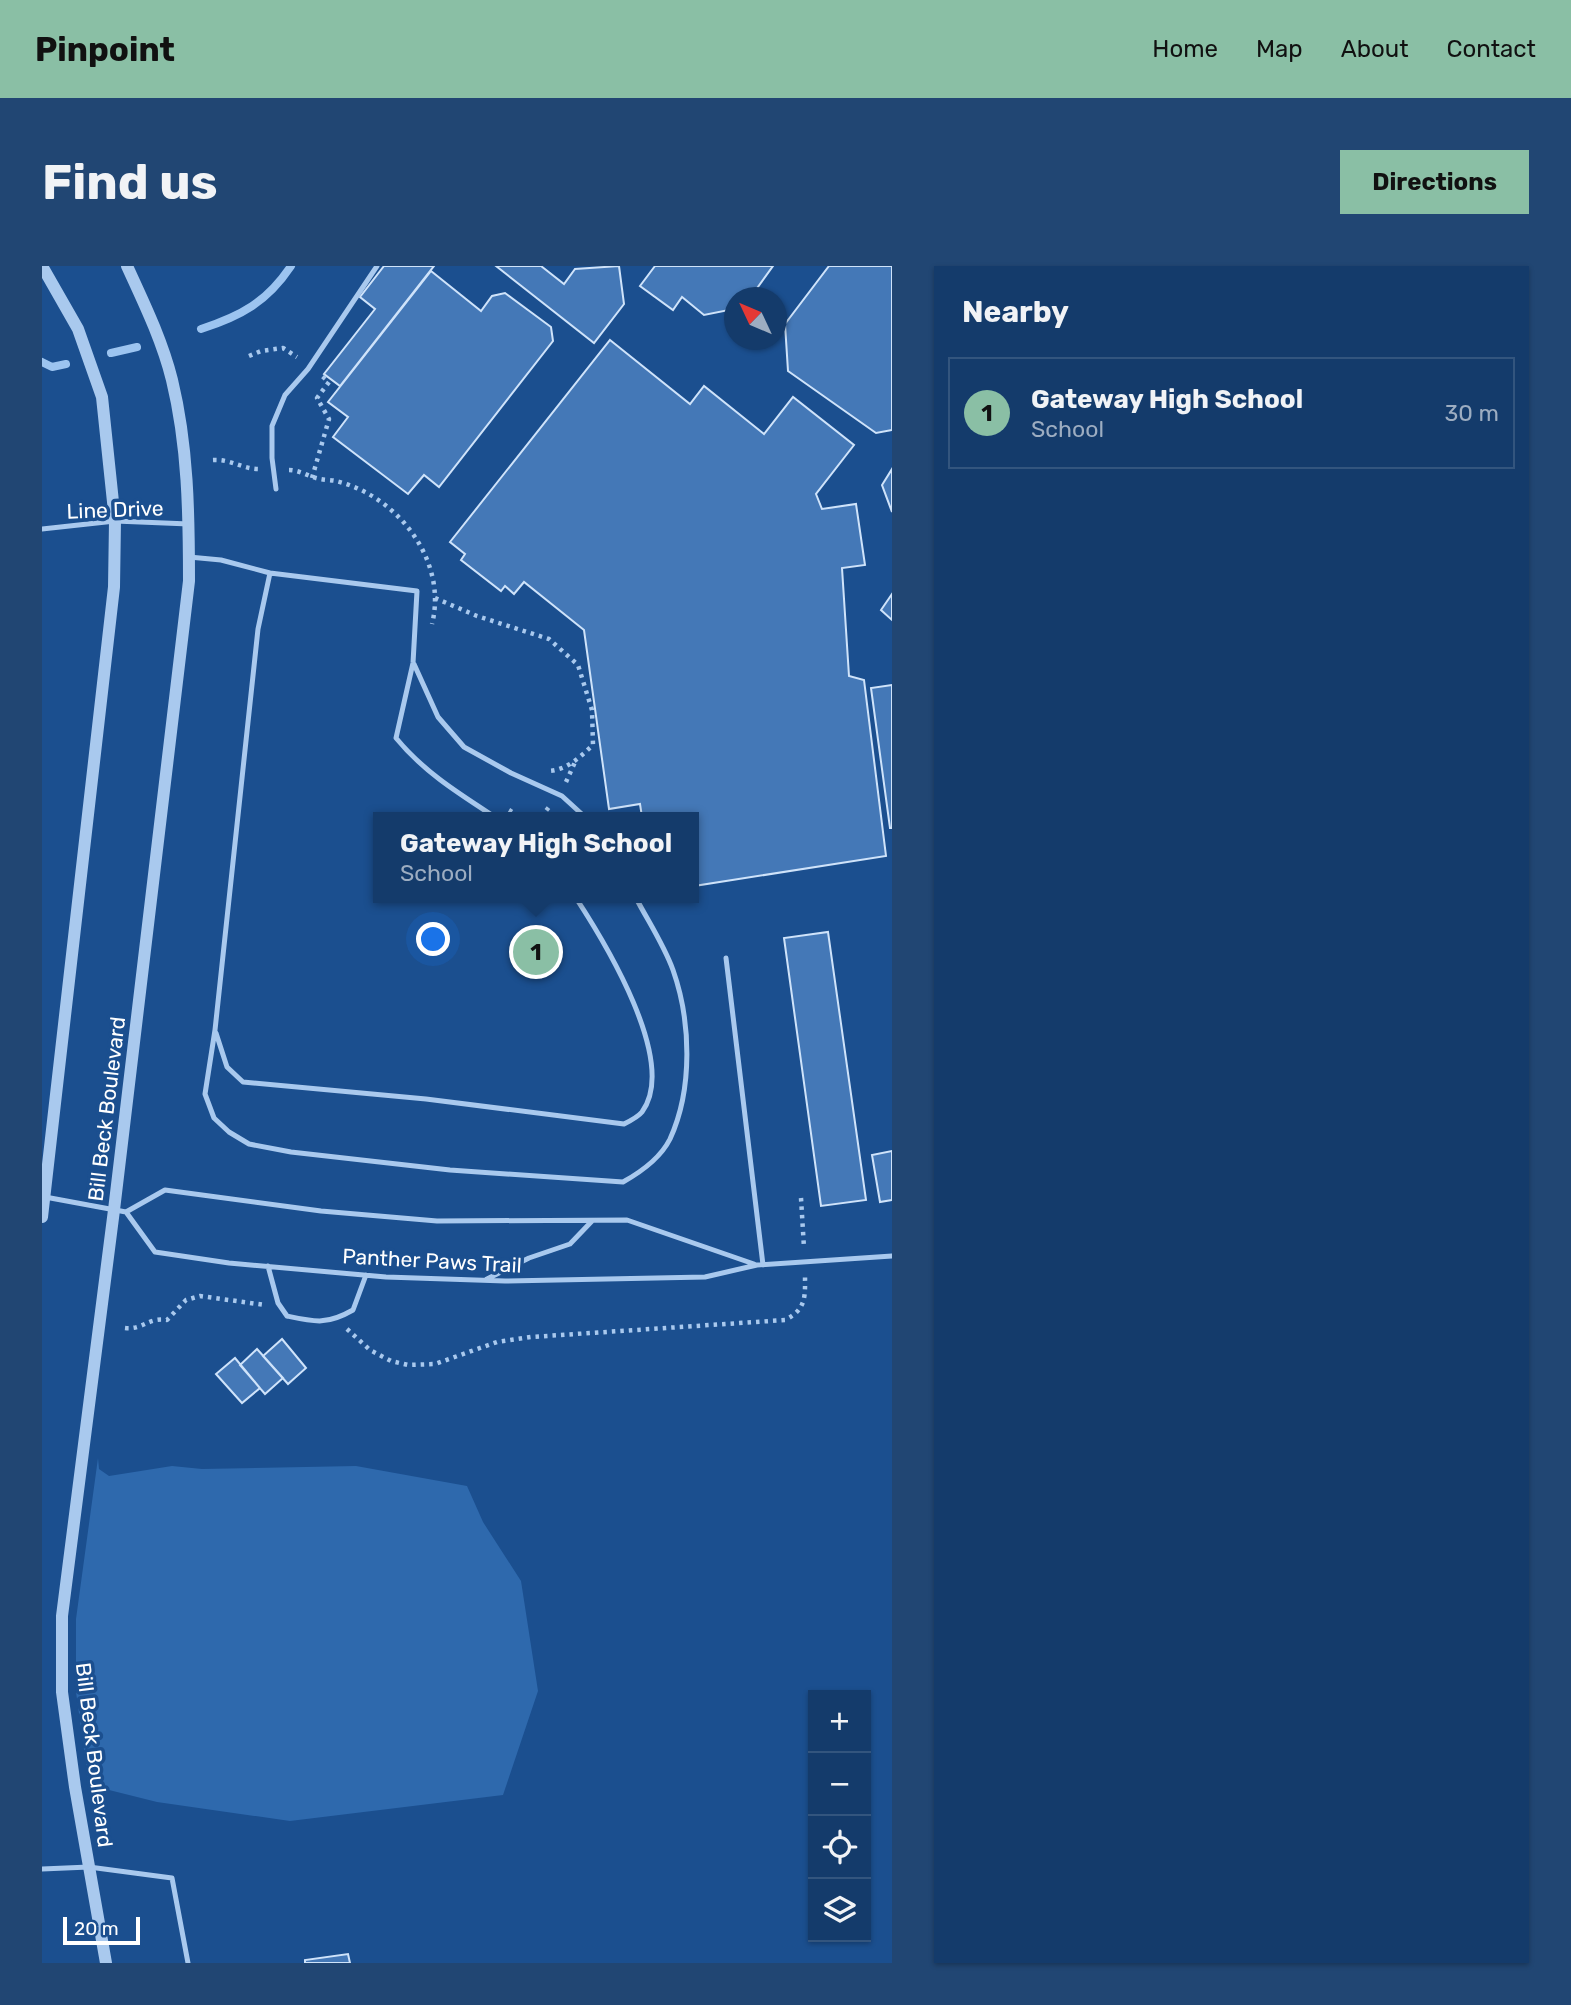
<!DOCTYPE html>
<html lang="en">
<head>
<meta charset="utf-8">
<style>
  body { margin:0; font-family:Rubik,sans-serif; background:#214673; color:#f1f3f6 }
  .controls { position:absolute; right:21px; bottom:21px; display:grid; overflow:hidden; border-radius:0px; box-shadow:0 2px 5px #0004 }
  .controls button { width:63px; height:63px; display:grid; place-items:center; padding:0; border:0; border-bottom:2px solid #33557e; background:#143b6b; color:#f1f3f6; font:35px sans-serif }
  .compass { position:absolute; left:682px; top:21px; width:63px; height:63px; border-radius:50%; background:#143b6b; box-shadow:0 2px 5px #0004; rotate:314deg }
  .scale { position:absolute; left:21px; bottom:18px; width:77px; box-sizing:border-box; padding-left:7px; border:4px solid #fff; border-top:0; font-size:19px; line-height:24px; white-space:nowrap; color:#fff; -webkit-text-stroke:5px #1b4f8f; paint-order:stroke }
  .you { position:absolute; left:392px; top:674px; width:24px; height:24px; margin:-18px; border:5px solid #fff; border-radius:50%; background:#1a73e8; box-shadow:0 0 0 10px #1a73e833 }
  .badge { display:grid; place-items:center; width:46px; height:46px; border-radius:50%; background:#8abfa5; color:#111; font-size:23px; font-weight:700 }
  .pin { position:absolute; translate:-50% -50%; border:4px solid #fff; box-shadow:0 2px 7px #0006 }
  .popup { position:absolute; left:331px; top:546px; width:326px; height:91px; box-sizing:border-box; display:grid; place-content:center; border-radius:0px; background:#143b6b; filter:drop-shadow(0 2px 5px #0005); font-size:23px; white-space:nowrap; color:#9dadc1 }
  .popup b { font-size:26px; color:#f1f3f6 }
  .popup::after { content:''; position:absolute; left:50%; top:100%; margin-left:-14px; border:14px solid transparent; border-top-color:#143b6b }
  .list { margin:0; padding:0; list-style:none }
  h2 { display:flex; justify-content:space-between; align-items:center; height:91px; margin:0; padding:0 28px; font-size:30px }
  h2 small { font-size:23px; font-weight:400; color:#9dadc1 }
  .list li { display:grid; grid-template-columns:46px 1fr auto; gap:21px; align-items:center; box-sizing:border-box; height:112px; margin:0 14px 14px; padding:0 14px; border:2px solid #33557e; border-radius:0px }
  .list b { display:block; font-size:26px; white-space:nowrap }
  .list p { margin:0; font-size:23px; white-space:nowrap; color:#9dadc1 }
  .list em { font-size:23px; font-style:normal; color:#9dadc1 }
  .icon { flex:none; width:38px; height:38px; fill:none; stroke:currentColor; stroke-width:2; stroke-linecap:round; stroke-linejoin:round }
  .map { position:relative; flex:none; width:850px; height:1697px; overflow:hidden; border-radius:0px }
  header { display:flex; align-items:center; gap:42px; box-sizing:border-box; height:98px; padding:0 35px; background:#8abfa5; color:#111 }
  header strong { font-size:33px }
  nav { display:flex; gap:38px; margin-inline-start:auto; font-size:24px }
  .intro { display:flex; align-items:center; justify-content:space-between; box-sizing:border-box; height:168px; padding:0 42px }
  h1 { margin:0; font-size:49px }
  .button { padding:18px 32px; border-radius:0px; background:#8abfa5; color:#111; font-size:24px; font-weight:700 }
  main { display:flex; gap:42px; padding:0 42px }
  aside { flex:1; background:#143b6b; border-radius:0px; box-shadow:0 2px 5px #0004 }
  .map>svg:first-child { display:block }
  .green { fill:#2e69ad }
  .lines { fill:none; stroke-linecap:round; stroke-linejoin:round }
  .stream { stroke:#9cc4f0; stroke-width:8 }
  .building { fill:#4478b7; stroke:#cfe3fa; stroke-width:2 }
  .path { stroke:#a9c9ee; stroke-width:4.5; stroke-dasharray:3.5 5; stroke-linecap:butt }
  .service { stroke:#a9c9ee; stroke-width:5 }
  .tertiary { stroke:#a9c9ee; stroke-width:12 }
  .labels { text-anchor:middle; stroke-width:7; stroke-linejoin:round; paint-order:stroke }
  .street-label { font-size:21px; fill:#fff; stroke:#1b4f8f }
</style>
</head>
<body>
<header>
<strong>Pinpoint</strong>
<nav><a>Home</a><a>Map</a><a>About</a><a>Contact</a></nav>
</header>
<div class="intro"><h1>Find us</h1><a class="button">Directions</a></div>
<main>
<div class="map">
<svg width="850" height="1697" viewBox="0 0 850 1697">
  <rect width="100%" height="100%" fill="#1b4f8f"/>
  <path class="green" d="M56,1192l1,11 10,7 63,-10 30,3 154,-3 111,20 16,36 38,59 17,110 -35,104 -213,26 -133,-19 -68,-17 -13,-93v-73z"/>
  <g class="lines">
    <path class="stream" d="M159,63c40,-13 66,-27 90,-63
      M69,87l26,-6
      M0,96l10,5 14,-3"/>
  </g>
  <path class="building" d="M342,0h50l-94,120 -16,-12 51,-65 -15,-12z
    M454,0h45l23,18 11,-15 44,-3 5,38 -30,39z
    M613,0h118l-23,32h-16v11l-30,6 -22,-18 -9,13 -33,-24z
    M787,0h63v164l-16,3 -88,-62 -3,-47z
    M389,5l50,40 11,-15 13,-3 46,34 2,14 -114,146 -15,-12 -16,19 -75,-57 15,-20 -20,-15z
    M568,74l80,64 14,-18 60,48 29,-37 61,48 -38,49 6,15 34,-5 9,61 -23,3 7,108 15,4 22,176 -192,30v-69h-52l-2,-13 -31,5 -25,-179 -60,-48 -10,12 -9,-8 -4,5 -40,-31 4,-6 -15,-12z
    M850,203v43l-10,-27z
    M850,328v26l-11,-10z
    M850,419v143h-2l-19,-140z
    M786,666l38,268 -45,6 -37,-268z
    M850,885v49l-12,2 -8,-47z
    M240,1073l24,29 -18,16 -25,-28z
    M215,1083l26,29 -18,16 -25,-29z
    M193,1092l25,30 -18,15 -26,-29z
    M306,1688l2,9h-45v-3z"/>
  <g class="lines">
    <path class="path" d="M207,90l12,-5 22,-3 14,9
      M171,194c18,-1 29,9 46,9
      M247,204c11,0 20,7 31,9 5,1 11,1 16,2 62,15 112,80 96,143
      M270,212l17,-59 -12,-21 12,-16 -7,-6
      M393,332l42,18 72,23 29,26 14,45 1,35c-13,12 -27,26 -46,26
      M524,516l9,-20
      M467,544l11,7
      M499,551l8,-10
      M759,932l3,50
      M83,1062c18,2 23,-11 42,-8l19,-20 14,-4 65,9
      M305,1063l23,21 21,11 17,4 27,-1 62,-22 34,-5 254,-17c22,-11 20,-24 20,-46"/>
    <path class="service" d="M234,223l-4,-31v-32l13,-31 23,-26 69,-103
      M0,263l73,-8 74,3
      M147,291l32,3 49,13 147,18 -4,72 -17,75c28,34 62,55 99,79
      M228,307l-12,56 -43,401 -10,64 9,24 15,14 20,12 42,8 159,18 173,12c18,-10 38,-25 47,-43 23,-50 21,-118 3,-169 -9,-25 -25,-49 -37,-72
      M372,398l24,53 26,30 47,26 51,23 23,21
      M684,692l37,307
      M174,767l11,34 16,15 183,17 198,25c6,-3 14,-7 18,-12 37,-50 -38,-171 -66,-214
      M3,931l81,15 39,-22 156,21 116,10 190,-1 127,44
      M84,946l29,40 74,11 157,14 119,4 200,-4 52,-12 135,-9
      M226,1000l10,37 9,13c28,6 40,9 66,-6l13,-35
      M445,1013l42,-21 41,-14 22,-23
      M0,1603l47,-2 83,11 16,85"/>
    <path class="tertiary" d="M0,951l72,-630 1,-66 -13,-124 -24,-68 -36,-63
      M64,1697l-31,-176 -13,-95v-76l52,-406 75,-629c0,-68 -1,-135 -17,-201 -10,-40 -28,-77 -45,-114"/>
  </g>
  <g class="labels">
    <g class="street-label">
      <text transform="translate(73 244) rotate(-2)" y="7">Line Drive</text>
      <text transform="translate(65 843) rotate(-83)" y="7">Bill Beck Boulevard</text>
      <text transform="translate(390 995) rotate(3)" y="7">Panther Paws Trail</text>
      <text transform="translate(52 1489) rotate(83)" y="7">Bill Beck Boulevard</text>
    </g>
  </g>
</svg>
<div class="controls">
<button>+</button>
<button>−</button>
<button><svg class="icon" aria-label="locate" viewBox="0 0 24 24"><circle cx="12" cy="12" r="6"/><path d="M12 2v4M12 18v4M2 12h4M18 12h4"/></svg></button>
<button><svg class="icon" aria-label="layers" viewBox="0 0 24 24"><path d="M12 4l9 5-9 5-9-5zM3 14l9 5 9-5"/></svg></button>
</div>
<svg class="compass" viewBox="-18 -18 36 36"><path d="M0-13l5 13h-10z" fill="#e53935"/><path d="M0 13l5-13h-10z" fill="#9dadc1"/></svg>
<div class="scale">20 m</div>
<div class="you"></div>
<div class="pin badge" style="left:494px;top:686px">1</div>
<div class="popup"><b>Gateway High School</b>School</div>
</div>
<aside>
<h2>Nearby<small></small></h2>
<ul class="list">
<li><span class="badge">1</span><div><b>Gateway High School</b><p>School</p></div><em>30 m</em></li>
</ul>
</aside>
</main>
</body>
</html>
